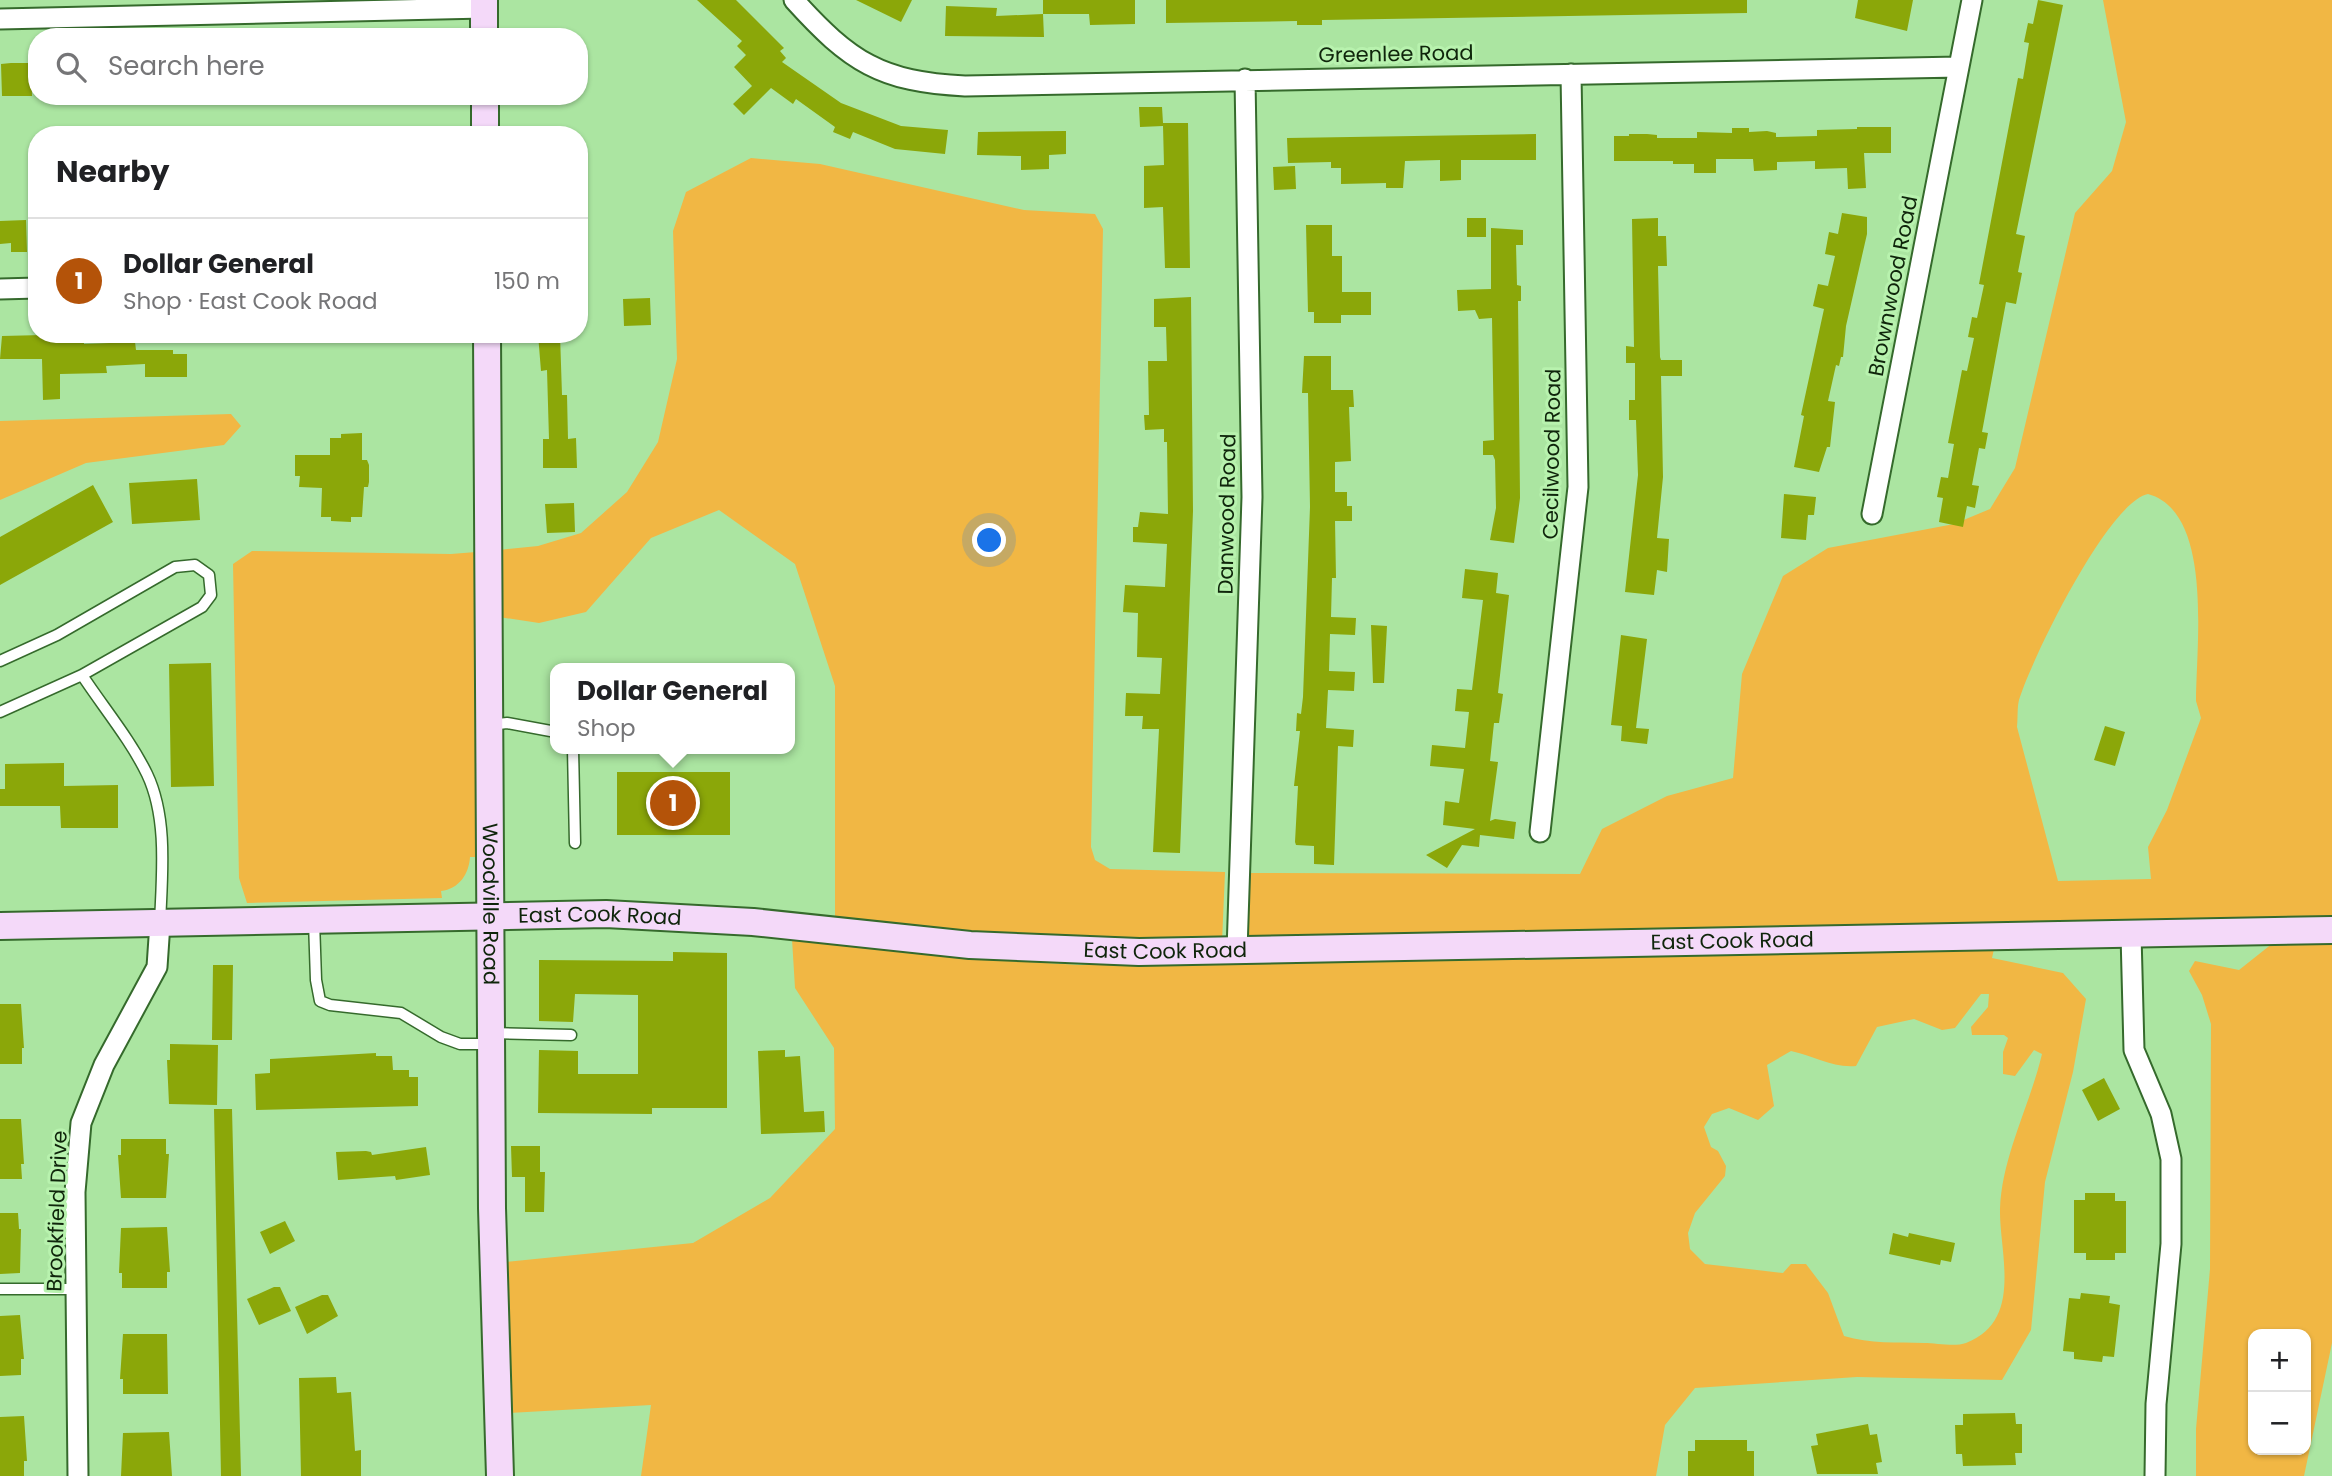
<!DOCTYPE html>
<html lang="en">
<head>
<meta charset="utf-8">
<style>
  body { margin:0; font-family:Poppins,sans-serif; background:#f2f2f2; color:#202124 }
  .controls { position:absolute; right:21px; bottom:21px; display:grid; overflow:hidden; border-radius:14px; box-shadow:0 2px 5px #0004 }
  .controls button { width:63px; height:63px; display:grid; place-items:center; padding:0; border:0; border-bottom:2px solid #e0e0e0; background:#fff; color:#202124; font:35px sans-serif }
  .you { position:absolute; left:990px; top:541px; width:24px; height:24px; margin:-18px; border:5px solid #fff; border-radius:50%; background:#1a73e8; box-shadow:0 0 0 10px #1a73e833 }
  .badge { display:grid; place-items:center; width:46px; height:46px; border-radius:50%; background:#b45309; color:#fff; font-size:23px; font-weight:700 }
  .pin { position:absolute; translate:-50% -50%; border:4px solid #fff; box-shadow:0 2px 7px #0006 }
  .popup { position:absolute; left:550px; top:663px; width:245px; height:91px; box-sizing:border-box; display:grid; place-content:center; border-radius:14px; background:#fff; filter:drop-shadow(0 2px 5px #0005); font-size:23px; white-space:nowrap; color:#757577 }
  .popup b { font-size:26px; color:#202124 }
  .popup::after { content:''; position:absolute; left:50%; top:100%; margin-left:-14px; border:14px solid transparent; border-top-color:#fff }
  .list { margin:0; padding:0; list-style:none }
  h2 { display:flex; justify-content:space-between; align-items:center; height:91px; margin:0; padding:0 28px; font-size:30px }
  h2 small { font-size:23px; font-weight:400; color:#757577 }
  .list li { display:grid; grid-template-columns:46px 1fr auto; gap:21px; align-items:center; box-sizing:border-box; height:126px; padding:0 28px; border-top:2px solid #e0e0e0 }
  .list b { display:block; font-size:26px; white-space:nowrap }
  .list p { margin:0; font-size:23px; white-space:nowrap; color:#757577 }
  .list em { font-size:23px; font-style:normal; color:#757577 }
  .icon { flex:none; width:38px; height:38px; fill:none; stroke:currentColor; stroke-width:2; stroke-linecap:round; stroke-linejoin:round }
  .map { position:relative; flex:none; width:2332px; height:1476px; overflow:hidden }
  .search { position:absolute; background:#fff; box-shadow:0 2px 5px #0004; left:28px; top:28px; width:560px; height:77px; display:flex; align-items:center; gap:18px; box-sizing:border-box; padding:0 24px; border-radius:28px; color:#757577; font-size:26px }
  .panel { position:absolute; background:#fff; box-shadow:0 2px 5px #0004; left:28px; top:126px; width:560px; height:217px; border-radius:28px }
  .map>svg:first-child { display:block }
  .green { fill:#f1b744; fill-rule:evenodd }
  .building { fill:#8ba709 }
  .lines { fill:none; stroke-linecap:round; stroke-linejoin:round }
  .lane-casing { stroke:#356a2c; stroke-width:13 }
  .street-casing { stroke:#356a2c; stroke-width:23 }
  .secondary-casing { stroke:#356a2c; stroke-width:30 }
  .lane { stroke:#fff; stroke-width:10 }
  .street { stroke:#fff; stroke-width:19 }
  .secondary { stroke:#f4d9f9; stroke-width:26 }
  .labels { text-anchor:middle; stroke-width:6; stroke-linejoin:round; paint-order:stroke }
  .street-label { font-size:21px; fill:#0f250b; stroke:#b8f2ae }
</style>
</head>
<body>
<div class="map">
<svg width="2332" height="1476" viewBox="0 0 2332 1476">
  <rect width="100%" height="100%" fill="#abe5a1"/>
  <path class="green" d="M2103,0h229v917l-1084,23 1,-67 331,1 22,-45 65,-33 66,-18 9,-104 41,-98 45,-28 126,-24 36,-15 25,-41 60,-255 37,-42 14,-49zM2148,494c66,18 48,152 48,207l5,17 -34,92 -19,37 3,32 -93,2 -41,-154c1,-9 0,-19 2,-27 12,-40 89,-198 129,-206z
    M751,158l69,6 204,46 71,4 8,15 -12,618 4,13 15,9 115,3 -3,70 -186,-3 -201,-21v-232l-40,-122 -76,-54 -68,28 -65,74 -47,11 -40,-6v-67l39,-4 43,-13 46,-41 31,-50 19,-83 -4,-128 13,-39z
    M231,414l10,12 -17,19 -138,18 -86,37v-79z
    M252,551l199,3 25,-2 2,305h-8c-1,17 -11,32 -29,34l1,7 -195,5 -8,-25 -6,-314z
    M792,939l168,19 120,7 914,-16 -2,9 71,15 23,26 -13,73 -28,110 -14,148 -29,50 -145,-3 -162,11 -30,37 -9,51h-1015l10,-71 -142,8 -4,-151 188,-19 77,-45 65,-69 -1,-81 -39,-60zM1981,994h8l-1,13 -17,20 1,8h32l4,3 -5,14v22l12,2 19,-26 8,4c-12,51 -40,102 -42,155 -1,43 24,112 -34,134 -11,4 -30,0 -42,0 -27,-1 -54,1 -80,-7l-16,-43 -22,-29h-15l-8,9 -78,-9 -15,-15 -2,-16 7,-20 30,-37 1,-10 -8,-15 -7,-4 -7,-20 8,-13 17,-6 29,12 16,-14 -7,-41 24,-14c23,5 41,17 65,15l21,-39 37,-8 28,11 13,-2z
    M2332,942v401l-28,133h-108v-47l14,-160 1,-245 -9,-29 -13,-24 6,-10 44,9 34,-27zM2253,1334h53v116h-53z"/>
  <path class="building" d="M697,0h39l48,48 -4,3 6,7 -4,4 59,41 60,23 47,4 -3,24 -50,-5 -42,-17 -3,7 -17,-7 2,-5 -39,-28 -3,5 -22,-16 -27,27 -11,-11 19,-18 -18,-19 12,-12 -9,-9 5,-5z
    M856,0h56l-11,22z
    M1043,0h92v24l-45,1 -1,-11h-46z
    M1166,0h581v13l-425,7v5h-25v-4l-131,2z
    M1858,0h55l-6,31 -52,-13z
    M2038,0l25,5 -47,229 9,2 -7,36 4,1 -6,31 -10,-2 -24,130 6,1 -3,16 -6,-1 -7,37 7,1 -4,22 -8,-2 -4,21 -24,-5 4,-24 -6,-1 4,-20 7,1 6,-34 -6,-1 14,-73 5,1 7,-33 -6,-1 4,-20 5,1 7,-33 -5,-1 39,-206 5,1 6,-36 -5,-1 4,-19 5,1z
    M946,6l51,2 -1,8 47,-2 1,23 -99,-1z
    M11,63h20l1,33h-30l-1,-32z
    M1139,107h23l1,16h25l2,145h-25l-2,-61 -19,1v-42l20,-1 -1,-39 -23,1z
    M1857,127h34v26h-27l2,35 -18,1 -1,-21 -32,1v-8l-38,1v8l-23,1 -1,-12h-37v14h-22v-9h-21v-3h-59v-25h15v-2h18l10,1v3h40v-6l35,1v-5h17v4l18,-1 9,2v4l41,-1v-6l40,-1z
    M1066,131v23l-17,1v14l-28,1v-14l-44,-1 1,-23z
    M1536,134v26h-75v20l-21,1v-21l-35,1 -2,27h-17v-5l-45,1v-16h-10v-6l-43,1 -1,-25z
    M1295,166l1,23 -22,1 -1,-23z
    M1842,213l25,4v17l-21,92 -3,31h-2l-2,9 -3,-1 -8,36 7,1 -5,45h-3l-8,25 -25,-5 10,-51 -3,-1 23,-106 -11,-3 5,-22 10,2 7,-30 -10,-2 4,-22 9,2z
    M1467,218h19v19h-19z
    M1658,218v18h8l1,30h-9l2,91 1,3h21v16h-21l2,101 -6,61 12,1 -2,33 -10,-2 -3,25 -29,-3 13,-117 -2,-55h-7v-20h6v-37h-9v-17l8,1 -2,-128z
    M26,220l1,32h-16v-9l-11,1v-23z
    M1306,225h26v31h10v36h29v23h-30v8h-27v-11h-6z
    M1491,228l32,2v15h-7l1,40 4,1v15h-3l2,197 -6,45 -24,-3 6,-32 -1,-48 -2,-5h-10v-14l11,-1 -2,-122 -13,1 -4,-9 -17,1 -1,-21 34,-1z
    M1191,297l2,214 -13,342 -27,-1 6,-123h-17l1,-13h-18l1,-23 34,1 2,-36 -25,-1 1,-44 -15,-1 2,-27 40,2 2,-43 -34,-2v-15h5l2,-15 28,2 -1,-72h-3v-13l-19,1 -1,-15h5l-1,-54h19l-1,-34h-12v-28z
    M650,298l1,27 -27,1 -1,-27z
    M84,334v10l51,-2 1,8h37v4h14v23h-42v-13l-39,2 1,7 -47,1v25l-17,1 -1,-41h-42l2,-23z
    M538,334h22l2,61h5l1,44 8,-1 1,30h-34v-29h6l-2,-69 -6,1z
    M1304,356h27v34h22l1,17h-5l2,54 -16,1v30h12v14h5v15h-17l1,57h-4l-1,39 25,1 -1,17 -25,-1 -1,37 26,1 -1,19 -26,-1 -2,38 28,2 -1,17 -15,-1 -4,119 -20,-1v-18l-18,-1 -1,-3 3,-56h-4l6,-55h-4l1,-18 4,1 2,-17 7,-190 -2,-114h-6z
    M362,433v27h5l2,5v17l-1,5h-4l-2,30h-11v5l-20,-1v-4h-10l1,-29 -23,-1 1,-11h-5v-21h35v-17h11v-4z
    M197,479l3,41 -68,4 -3,-41z
    M93,485l20,37 -113,63v-48z
    M1784,494l32,3 -2,18h-6l-2,25 -25,-2z
    M574,503l1,29 -28,1 -2,-29z
    M1465,569l33,4 -2,20 13,2 -11,98 5,1 -4,29h-5l-4,38 8,1 -8,59 5,-2 21,3 -2,17 -34,-4 -1,12 -17,-2 -15,23 -21,-13 49,-26 -32,-4 2,-24 14,2 5,-34 -34,-3 2,-21 33,3 4,-36 -14,-1 2,-22 15,1 11,-90 -21,-2z
    M1371,625l16,1 -3,57h-11z
    M1621,635l26,4 -11,89 13,1 -2,15 -26,-3 1,-15 -11,-1z
    M211,663l3,123 -43,1 -2,-123z
    M2105,726l20,6 -10,34 -21,-6z
    M64,763v23l54,-1v43h-57l-1,-22h-60v-17h5v-25z
    M617,772h113v63h-113z
    M673,952l54,1v155h-75v6l-114,-1 1,-63 39,1v23h60v-79l-63,-1 -2,28 -34,-1v-61l134,1z
    M213,965h20l-1,75h-20z
    M0,1004h21l3,44h-2v16h-22z
    M170,1044l48,1 -1,60 -48,-1 -2,-44h3z
    M785,1050v7l15,-1 4,56 20,-1 1,21 -64,2 -3,-83z
    M376,1053v3h16l1,14h16v7h9v29l-162,4 -1,-36 15,-1v-14z
    M2104,1078l16,31 -22,12 -16,-31z
    M214,1109h18l9,367h-20z
    M0,1119h21l3,45h-3l1,15h-22z
    M121,1139h45v15h3l-3,44h-45l-3,-43h3z
    M511,1146h29v26h5l-1,40h-19v-35h-13z
    M426,1147l4,28 -34,5 -1,-4 -57,4 -2,-28 30,-1 5,1 1,3z
    M2085,1193h30v8h11v52h-11v7h-29v-7h-12v-53h11z
    M0,1213h18l1,16h2l-1,44 -20,1z
    M285,1221l10,20 -25,13 -10,-22z
    M167,1227l3,45h-3v16h-45v-15h-3l2,-45z
    M1893,1233l15,4 1,-4 46,10 -4,19 -10,-2 -1,5 -51,-11z
    M274,1287h6l11,24 -32,14 -12,-26z
    M2081,1293l29,3 -1,7 11,2 -6,52 -11,-1 -1,6 -28,-3v-7l-11,-1 6,-53 11,1z
    M322,1295h6l10,21 -31,18 -12,-27z
    M20,1315l4,44h-3v16l-21,1v-60z
    M123,1334h44l1,60h-45v-15h-3z
    M336,1377l1,16 14,-1 4,59 6,-1v26h-60l-2,-98z
    M2015,1413l1,11h6v29h-7l1,12 -53,1 -1,-12h-6l-1,-29h8v-11z
    M24,1416l3,45h-3v15h-24v-59z
    M1868,1424l2,11 7,-1 5,28 -6,1 2,11h-61l-6,-28 7,-1 -2,-11z
    M169,1432l3,44h-51l2,-43z
    M1695,1440h52v11h7v25h-66v-25h7z"/>
  <g class="lines">
    <g class="lane-casing">
      <path id="lane" d="M0,661l57,-26 118,-68 20,-2 14,10 2,20 -9,12 -120,68 -82,37
        M82,675c21,32 48,64 65,99 21,44 15,101 13,149
        M490,725l17,-2 49,9
        M573,749l2,94
        M314,921l2,59 4,21 10,4 71,8 40,24 19,7h29
        M493,1033l78,2
        M0,1289h76"/>
    </g>
    <g class="street-casing">
      <path id="street" d="M794,0c56,62 87,82 171,86l994,-19
        M0,19l484,-11
        M0,289l37,-1
        M1872,514l100,-514
        M1540,832l38,-345 -7,-413
        M2131,934l3,116 27,64 10,45v85l-15,160 -1,72
        M1237,951l15,-454 -7,-418
        M78,1476l-3,-284 6,-69 23,-58 53,-98 3,-44"/>
    </g>
    <g class="secondary-casing">
      <g id="secondary">
        <path d="M484,0v37"/>
        <path d="M485,96v39"/>
        <path id="s1" d="M487,334l5,874 8,268"/>
        <path id="s2" d="M0,926l606,-12 147,8 217,23 169,7 1193,-22"/>
      </g>
    </g>
    <use href="#lane" class="lane"/>
    <use href="#street" class="street"/>
    <use href="#secondary" class="secondary"/>
  </g>
  <g class="labels">
    <g class="street-label">
      <text transform="translate(1396 54) rotate(-1)" y="7">Greenlee Road</text>
      <text transform="translate(1893 286) rotate(-79)" y="7">Brownwood Road</text>
      <text transform="translate(1552 454) rotate(-89)" y="7">Cecilwood Road</text>
      <text transform="translate(1227 514) rotate(-89)" y="7">Danwood Road</text>
      <text dy="7" stroke="none"><textPath href="#s1" startOffset="570">Woodville Road</textPath></text>
      <text dy="7" stroke="none"><textPath href="#s2" startOffset="600">East Cook Road</textPath></text>
      <text dy="7" stroke="none"><textPath href="#s2" startOffset="1734">East Cook Road</textPath></text>
      <text dy="7" stroke="none"><textPath href="#s2" startOffset="1167">East Cook Road</textPath></text>
      <text transform="translate(57 1211) rotate(-88)" y="7">Brookfield Drive</text>
    </g>
  </g>
</svg>
<div class="controls">
<button>+</button>
<button>−</button>
</div>
<div class="you"></div>
<div class="pin badge" style="left:673px;top:803px">1</div>
<div class="popup"><b>Dollar General</b>Shop</div>
<div class="search"><svg class="icon" aria-label="search" viewBox="0 0 24 24"><circle cx="10" cy="10" r="6"/><path d="M15 15l6 6"/></svg>Search here</div>
<section class="panel">
<h2>Nearby<small></small></h2>
<ul class="list">
<li><span class="badge">1</span><div><b>Dollar General</b><p>Shop · East Cook Road</p></div><em>150 m</em></li>
</ul>
</section>
</div>
</body>
</html>
